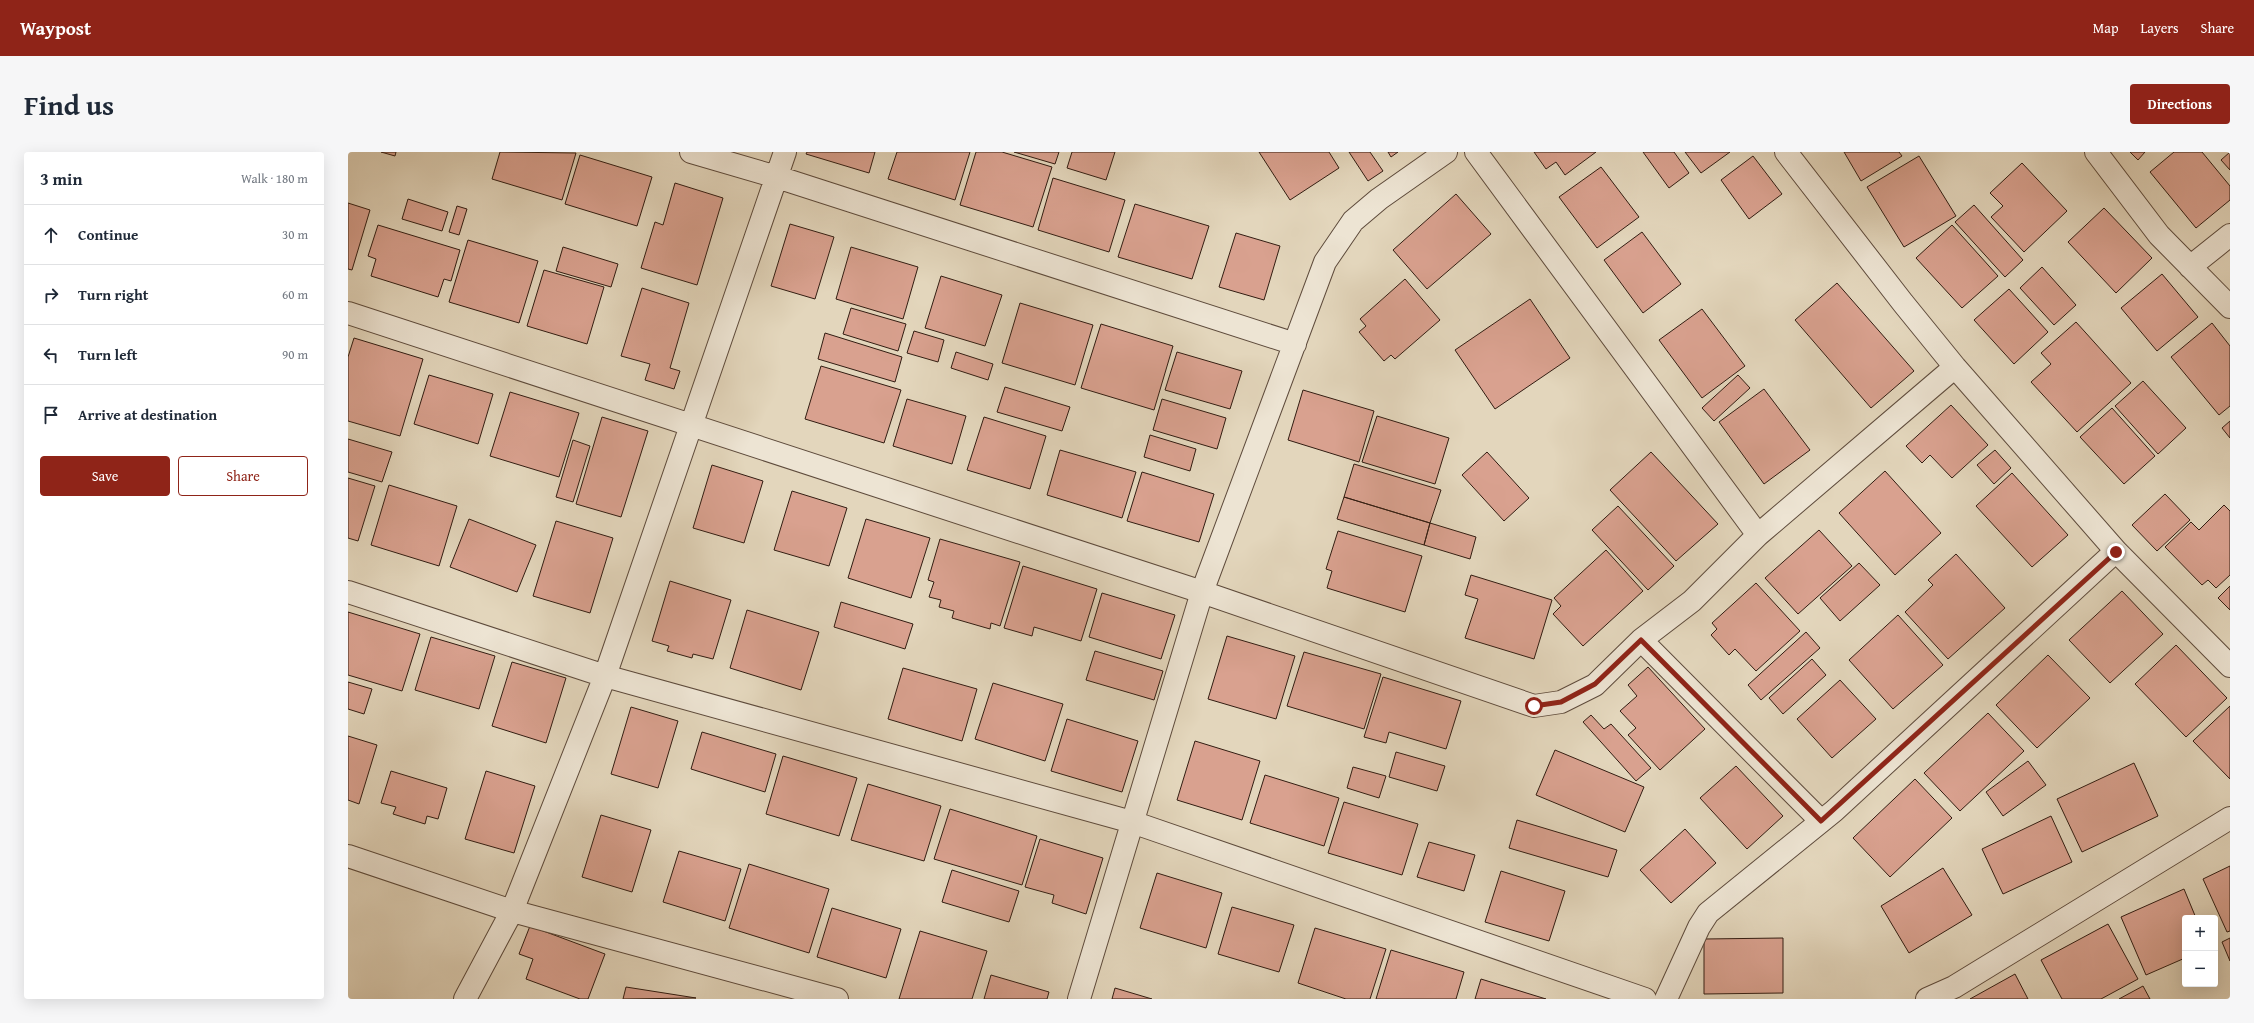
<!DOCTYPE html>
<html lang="en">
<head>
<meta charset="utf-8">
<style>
  body { margin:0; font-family:"Gentium Book Plus",serif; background:#f6f6f7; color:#1f2937 }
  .controls { position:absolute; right:12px; bottom:12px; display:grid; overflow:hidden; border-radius:4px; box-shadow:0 4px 16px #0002 }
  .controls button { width:36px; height:36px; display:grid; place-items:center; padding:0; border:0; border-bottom:1px solid #e0e1e3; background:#fff; color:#1f2937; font:20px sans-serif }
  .stop { position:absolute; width:12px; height:12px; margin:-9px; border:3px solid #8f2418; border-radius:50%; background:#fff }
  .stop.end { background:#8f2418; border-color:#fff; box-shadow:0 1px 4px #0008 }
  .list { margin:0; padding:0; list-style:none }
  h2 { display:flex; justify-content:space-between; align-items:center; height:52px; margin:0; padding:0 16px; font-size:17px }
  h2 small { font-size:13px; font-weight:400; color:#747a83 }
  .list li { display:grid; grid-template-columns:26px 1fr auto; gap:12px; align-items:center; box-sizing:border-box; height:60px; padding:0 16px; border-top:1px solid #e0e1e3 }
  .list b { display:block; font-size:15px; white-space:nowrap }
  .list em { font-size:13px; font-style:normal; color:#747a83 }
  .actions { display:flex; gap:8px; padding:12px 16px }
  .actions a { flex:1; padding:9px 0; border:1px solid #8f2418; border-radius:4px; text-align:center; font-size:14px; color:#8f2418 }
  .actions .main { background:#8f2418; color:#fff }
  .icon { flex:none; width:22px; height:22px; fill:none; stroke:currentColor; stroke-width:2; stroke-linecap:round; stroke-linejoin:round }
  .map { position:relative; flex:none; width:1882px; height:847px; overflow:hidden; border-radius:4px }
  header { display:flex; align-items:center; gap:24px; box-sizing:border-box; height:56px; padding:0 20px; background:#8f2418; color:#fff }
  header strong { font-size:19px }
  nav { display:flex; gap:22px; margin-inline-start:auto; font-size:14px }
  .intro { display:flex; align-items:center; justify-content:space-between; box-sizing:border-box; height:96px; padding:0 24px }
  h1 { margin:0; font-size:28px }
  .button { padding:10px 18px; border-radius:4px; background:#8f2418; color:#fff; font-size:14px; font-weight:700 }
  main { display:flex; gap:24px; padding:0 24px }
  aside { flex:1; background:#fff; border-radius:4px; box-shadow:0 4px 16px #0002 }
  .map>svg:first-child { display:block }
  .building { fill:#d9a18f; stroke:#321d12 }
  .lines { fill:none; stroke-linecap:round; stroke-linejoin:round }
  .minor-casing { stroke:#5e4b3c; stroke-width:24 }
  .minor { stroke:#ede4d3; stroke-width:22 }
  .route { stroke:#8f2418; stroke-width:5 }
</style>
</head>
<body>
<header>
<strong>Waypost</strong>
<nav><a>Map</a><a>Layers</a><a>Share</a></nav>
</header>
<div class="intro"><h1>Find us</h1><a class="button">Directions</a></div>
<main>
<aside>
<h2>3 min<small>Walk · 180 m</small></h2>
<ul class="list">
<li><svg class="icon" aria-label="ahead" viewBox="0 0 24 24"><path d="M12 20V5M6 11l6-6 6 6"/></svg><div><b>Continue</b></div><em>30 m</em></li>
<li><svg class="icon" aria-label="right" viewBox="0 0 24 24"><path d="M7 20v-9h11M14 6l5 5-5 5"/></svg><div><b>Turn right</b></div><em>60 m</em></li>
<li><svg class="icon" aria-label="left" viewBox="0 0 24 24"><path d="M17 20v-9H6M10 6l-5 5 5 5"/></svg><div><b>Turn left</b></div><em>90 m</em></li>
<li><svg class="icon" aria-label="arrive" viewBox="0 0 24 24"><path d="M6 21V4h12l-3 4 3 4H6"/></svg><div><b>Arrive at destination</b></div></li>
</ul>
<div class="actions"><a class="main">Save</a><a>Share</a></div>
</aside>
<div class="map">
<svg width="1882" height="847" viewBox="0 0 1882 847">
  <rect width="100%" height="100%" fill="#e3d6bc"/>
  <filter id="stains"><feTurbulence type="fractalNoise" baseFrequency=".005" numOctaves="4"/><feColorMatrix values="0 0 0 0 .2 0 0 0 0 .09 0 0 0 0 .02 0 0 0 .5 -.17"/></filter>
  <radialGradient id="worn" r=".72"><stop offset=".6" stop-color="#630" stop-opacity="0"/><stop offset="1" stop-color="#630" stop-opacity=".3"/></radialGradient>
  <path class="building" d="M33,0h15l-1,4z
    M152,0l76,1 -14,47 -70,-21z
    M459,0h68l-6,21 -63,-19z
    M549,0h73l-15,48 -67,-21z
    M628,0h26l50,15 -19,60 -73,-22z
    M666,0h45l-4,12z
    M724,0h43l-9,28 -39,-12z
    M911,0h70l10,16 -49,32z
    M1001,0h21l13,19 -15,10z
    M1040,0h10l-7,5z
    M1186,0h62l-31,23 -9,-13 -10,7z
    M1295,0h31l15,21 -20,15z
    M1337,0h45l-29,21z
    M1496,0h55l3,4 -41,25z
    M1782,0h15l-7,8z
    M1826,0h28l28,34v14l-34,28 -46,-56z
    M1882,0v18l-9,-10z
    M232,3l72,22 -15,49 -72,-22z
    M1405,4l29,38 -33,25 -28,-39z
    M1571,4l37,60 -52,31 -37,-60z
    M1674,11l45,48 -43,41 -33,-35 12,-11 -13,-13z
    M1253,15l38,50 -42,31 -38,-51z
    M705,26l72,22 -16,52 -71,-22z
    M327,31l48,15 -26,87 -56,-17 14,-46 8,3z
    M1108,42l35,40 -64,55 -34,-39z
    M60,47l40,13 -6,19 -40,-12z
    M0,51l22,7 -18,60 -4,-1z
    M787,52l74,22 -17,53 -74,-22z
    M1626,53l49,55 -18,17 -50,-55z
    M109,54l10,3 -8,26 -10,-3z
    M1756,56l48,50 -36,35 -48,-51z
    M442,72l44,13 -19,62 -44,-13z
    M30,73l82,25 -9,31 -7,-2 -6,18 -67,-21 5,-17 -8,-3z
    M1604,73l46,51 -36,32 -46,-50z
    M1294,80l39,52 -38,29 -39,-53z
    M888,81l44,13 -16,54 -45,-13z
    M120,88l70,21 -19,62 -70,-21z
    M215,95l55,17 -7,23 -55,-16z
    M503,95l67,20 -15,52 -67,-20z
    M1694,115l34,38 -22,20 -34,-37z
    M196,118l60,17 -17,57 -60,-18z
    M1814,122l36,43 -41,34 -36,-43z
    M593,124l61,19 -17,51 -60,-18z
    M1057,127l35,41 -45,39 -4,-4 -7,6 -25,-29 7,-6 -6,-7z
    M1489,131l77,88 -43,37 -76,-88z
    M294,136l47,15 -19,65 10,3 -6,18 -29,-9 5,-16 -29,-8z
    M1661,137l39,43 -34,32 -40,-44z
    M1182,147l40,59 -75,51 -40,-59z
    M672,151l73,22 -18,60 -73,-22z
    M503,156l55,16 -8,27 -55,-17z
    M1354,157l43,57 -43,32 -43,-58z
    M1728,170l55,61 -54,49 -46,-50 20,-18 -10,-11z
    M1864,171l18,23v60l-11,9 -48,-58z
    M753,172l72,22 -19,64 -73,-22z
    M566,179l30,9 -6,22 -31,-9z
    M477,181l77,24 -7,25 -77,-23z
    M6,186l69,21 -23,77 -52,-15v-64z
    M608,200l37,12 -5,16 -37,-12z
    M829,200l65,19 -12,38 -65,-19z
    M473,214l80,24 -17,53 -79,-24z
    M81,223l64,19 -15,50 -64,-20z
    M1390,223l12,13 -36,33 -12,-13z
    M1795,229l43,47 -28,26 -43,-48z
    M657,235l65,20 -8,24 -65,-19z
    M1416,237l46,61 -46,34 -45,-62z
    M955,238l71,21 -15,51 -71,-22z
    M162,240l69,21 -20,64 -69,-21z
    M559,247l59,17 -14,48 -59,-18z
    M814,247l64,19 -9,31 -64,-19z
    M1603,253l37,40 -36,33 -22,-23 -8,8 -16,-17z
    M1764,256l43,48 -31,28 -44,-47z
    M1029,264l72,22 -14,46 -73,-22z
    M254,265l46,14 -27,86 -45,-13z
    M636,265l62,19 -16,53 -63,-19z
    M1882,269v17l-8,-10z
    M802,283l46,14 -6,22 -46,-14z
    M0,287l44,13 -10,30 -34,-10z
    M225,288l17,6 -17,56 -17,-5z
    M712,298l76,22 -14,46 -75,-23z
    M1647,298l16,18 -17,16 -17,-19z
    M1139,300l42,46 -25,23 -42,-46z
    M1303,300l67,72 -42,37 -66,-71z
    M1006,312l87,26 -11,33 -86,-26z
    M364,313l51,16 -19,62 -51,-15z
    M1537,319l56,62 -46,42 -56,-62z
    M794,320l72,22 -15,48 -72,-21z
    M1664,321l56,62 -36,32 -56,-61z
    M0,326l27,8 -17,55 -10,-3z
    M41,333l68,21 -18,60 -68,-21z
    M444,339l55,17 -18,58 -55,-16z
    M1817,342l25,26 -33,31 -25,-26z
    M996,345l86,26 -6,22 -87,-26z
    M1876,353l6,6v64l-14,13 -8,-8 -6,5 -37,-38 26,-25 8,8z
    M1270,354l56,60 -26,24 -56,-60z
    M121,367l67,26 -19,47 -67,-25z
    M518,367l64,19 -19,60 -63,-20z
    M208,369l57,17 -23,75 -57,-17z
    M1082,371l46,14 -6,22 -46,-14z
    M1471,378l33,36 -54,48 -33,-36z
    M990,379l84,25 -17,56 -78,-24 5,-17 -6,-2z
    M592,387l80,23 -20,64 -9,-3 -1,6 -38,-11 2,-7 -15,-4 2,-7 -12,-3 5,-15 -6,-2z
    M1258,398l37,41 -60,55 -30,-32 8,-8 -7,-8z
    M1608,402l49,54 -57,51 -43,-47 28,-27 -5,-5z
    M1511,411l21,22 -40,36 -20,-23z
    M675,414l74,23 -16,52 -47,-14 -2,9 -28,-8z
    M1123,423l81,25 -18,59 -69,-21 13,-39 -13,-4z
    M322,429l61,19 -18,59 -20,-5 -1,4 -25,-7 2,-5 -17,-5z
    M1408,431l44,48 -44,40 -21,-22 -6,6 -18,-20 6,-6 -5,-6z
    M1882,434v24l-12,-12z
    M1774,439l41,43 -53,49 -41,-43z
    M754,441l73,22 -14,44 -72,-22z
    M493,450l72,22 -8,25 -71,-22z
    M399,458l72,22 -18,58 -71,-22z
    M0,460l72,22 -18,57 -54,-16z
    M1550,463l45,50 -50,44 -44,-49z
    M1458,480l14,16 -59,52 -13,-15z
    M879,484l68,20 -19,63 -68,-20z
    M83,485l64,19 -16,53 -64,-19z
    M1828,493l51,53 -41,39 -51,-53z
    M747,499l68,20 -9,29 -68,-20z
    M956,500l77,22 -17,55 -77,-23z
    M1700,503l42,43 -53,50 -41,-43z
    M1464,507l14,16 -43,39 -14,-16z
    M164,510l54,16 -20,65 -54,-17z
    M1300,515l57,62 -45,41 -32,-35 8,-7 -16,-17 17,-15 -9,-11z
    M555,516l74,21 -15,52 -74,-22z
    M1035,525l78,24 -15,48 -57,-17 -3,11 -22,-6z
    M1492,528l36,39 -44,39 -35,-39z
    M0,530l24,7 -8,25 -16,-5z
    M645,531l70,21 -18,57 -70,-22z
    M1882,554v73l-37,-38z
    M283,555l47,14 -20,67 -47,-14z
    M1640,561l36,38 -64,60 -36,-38z
    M1243,563l13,14 7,-5 40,44 -15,13 -53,-59z
    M719,567l71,22 -16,51 -71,-21z
    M354,580l74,22 -11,38 -74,-23z
    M0,584l29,9 -18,59 -11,-4z
    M847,589l65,20 -18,59 -65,-20z
    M1207,598l89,37 -19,45 -89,-37z
    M1048,600l49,14 -8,25 -48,-14z
    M435,604l74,22 -18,58 -73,-22z
    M1680,609l18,24 -43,31 -17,-24z
    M1786,611l24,53 -76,36 -25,-53z
    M1388,614l47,50 -36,33 -47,-51z
    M1005,615l33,9 -7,22 -32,-10z
    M43,619l56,17 -9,31 -11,-3 -2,8 -32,-10 3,-7 -15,-4z
    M138,619l49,15 -21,67 -49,-14z
    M917,623l74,23 -15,48 -74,-23z
    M1567,627l37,39 -62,59 -37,-39z
    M520,632l73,22 -17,55 -73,-21z
    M996,650l74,22 -16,51 -74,-22z
    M602,657l87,27 -15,49 -88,-26z
    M253,663l50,15 -19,62 -50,-15z
    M1703,664l21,46 -69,32 -21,-45z
    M1169,668l100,30 -9,27 -99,-29z
    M1337,677l31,34 -45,40 -31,-33z
    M692,687l63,19 -17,56 -34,-11 2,-8 -29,-8z
    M1081,690l46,13 -11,36 -47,-14z
    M331,699l62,18 -16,52 -62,-19z
    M401,712l80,25 -20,64 -80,-25z
    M1882,714v65l-3,1 -24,-53z
    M1595,716l29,47 -63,38 -28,-47z
    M604,718l67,21 -10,31 -67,-20z
    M1153,719l64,20 -16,50 -64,-19z
    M809,721l65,20 -16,55 -66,-20z
    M1836,737l12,29h-11v40l-39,17 -25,-58z
    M884,755l62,18 -15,47 -61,-18z
    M484,756l69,21 -15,49 -69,-21z
    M1760,772l30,55 -37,20h-39l-21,-39z
    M182,774l75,28 -17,45h-8l-54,-20 7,-20 -14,-5z
    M967,776l71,21 -16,50h-24l-48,-16z
    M572,779l67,20 -15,48h-73z
    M1435,786v55l-79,1v-55z
    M1882,786v23l-8,-19z
    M1043,798l73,22 -8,27h-80z
    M1667,822l13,25h-58z
    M643,823l58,17 -2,7h-63z
    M1133,827l65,20h-71z
    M1795,834l7,13h-31z
    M278,835l70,11 -73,1z
    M767,836l37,11h-40z"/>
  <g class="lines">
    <g class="minor-casing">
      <path id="minor" d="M343,0l86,25 518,167
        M1128,0l282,383
        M1438,0l117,151 52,64 161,184 114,115
        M1748,0l63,83 71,72
        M1842,115l40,-32
        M0,161l854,279 332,114 27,-4 34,-17 46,-45 51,-39 66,-66 197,-168
        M0,440l257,84 527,146 513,177
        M1293,488l180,181
        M0,704l164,55 325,88
        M117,847l47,-88 93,-235 180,-524
        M731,847l123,-407 123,-330 28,-41 26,-22 67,-47
        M1318,847l33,-72 9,-14 126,-102 282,-260
        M1579,847l27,-12 276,-169"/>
    </g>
    <use href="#minor" class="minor"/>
  </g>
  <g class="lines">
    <path class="route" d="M1186,554l27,-4 34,-18 46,-44 180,181 295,-269"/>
  </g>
  <rect width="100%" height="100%" filter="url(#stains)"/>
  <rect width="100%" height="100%" fill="url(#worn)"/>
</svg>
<div class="controls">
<button>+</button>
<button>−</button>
</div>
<div class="stop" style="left:1186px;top:554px"></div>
<div class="stop end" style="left:1768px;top:400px"></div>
</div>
</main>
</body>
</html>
